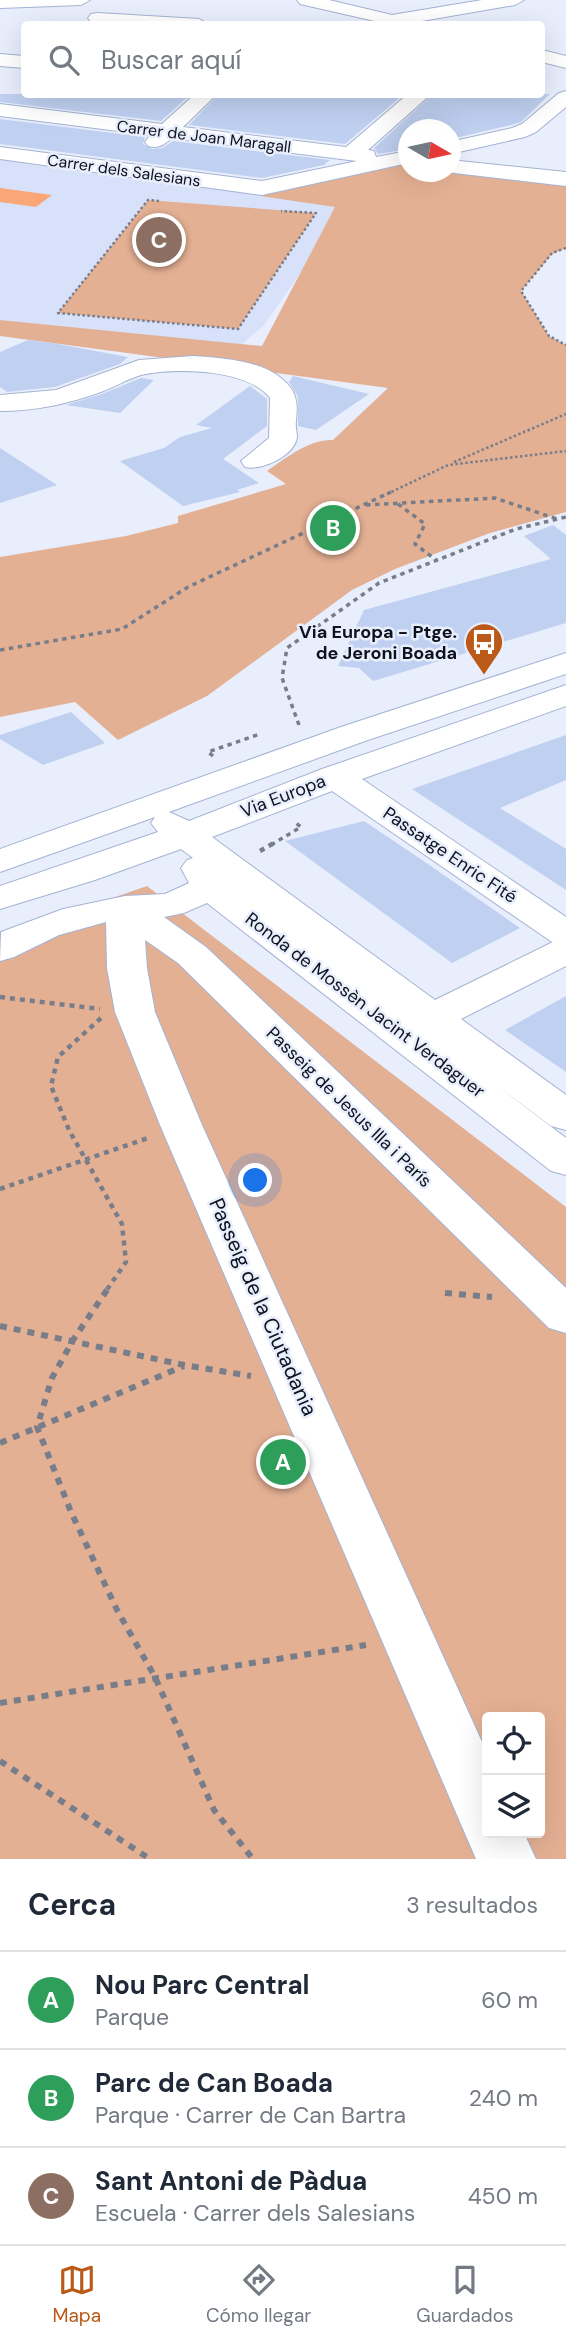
<!DOCTYPE html>
<html lang="es">
<head>
<meta charset="utf-8">
<style>
  body { margin:0; font-family:"DM Sans",sans-serif; background:#f6f6f7; color:#1f2937 }
  .controls { position:absolute; right:21px; bottom:21px; display:grid; overflow:hidden; border-radius:7px; box-shadow:0 7px 28px #0002 }
  .controls button { width:63px; height:63px; display:grid; place-items:center; padding:0; border:0; border-bottom:2px solid #e0e1e3; background:#fff; color:#1f2937; font:35px sans-serif }
  .compass { position:absolute; left:398px; top:119px; width:63px; height:63px; border-radius:50%; background:#fff; box-shadow:0 7px 28px #0002; rotate:99deg }
  .you { position:absolute; left:256px; top:1181px; width:24px; height:24px; margin:-18px; border:5px solid #fff; border-radius:50%; background:#1a73e8; box-shadow:0 0 0 10px #1a73e833 }
  .badge { display:grid; place-items:center; width:46px; height:46px; border-radius:50%; background:#bb5a18; color:#fff; font-size:23px; font-weight:700 }
  .pin { position:absolute; translate:-50% -50%; border:4px solid #fff; box-shadow:0 2px 7px #0006 }
  .list { margin:0; padding:0; list-style:none }
  h2 { display:flex; justify-content:space-between; align-items:center; height:91px; margin:0; padding:0 28px; font-size:30px }
  h2 small { font-size:23px; font-weight:400; color:#747a83 }
  .list li { display:grid; grid-template-columns:46px 1fr auto; gap:21px; align-items:center; box-sizing:border-box; height:98px; padding:0 28px; border-top:2px solid #e0e1e3 }
  .list b { display:block; font-size:26px; white-space:nowrap }
  .list p { margin:0; font-size:23px; white-space:nowrap; color:#747a83 }
  .list em { font-size:23px; font-style:normal; color:#747a83 }
  .icon { flex:none; width:38px; height:38px; fill:none; stroke:currentColor; stroke-width:2; stroke-linecap:round; stroke-linejoin:round }
  .map { position:relative; flex:none; width:566px; height:1859px; overflow:hidden }
  .search { position:absolute; background:#fff; box-shadow:0 7px 28px #0002; left:21px; right:21px; top:21px; height:77px; display:flex; align-items:center; gap:18px; box-sizing:border-box; padding:0 24px; border-radius:7px; color:#747a83; font-size:26px }
  .sheet { height:385px; background:#fff }
  nav { display:flex; justify-content:space-around; align-items:center; box-sizing:border-box; height:98px; border-top:2px solid #e0e1e3; background:#fff; font-size:19px; color:#747a83 }
  nav a { display:grid; justify-items:center; gap:4px }
  nav .on { color:#bb5a18 }
  .map>svg:first-child { display:block }
  .built { fill:#d7e2fa }
  .green { fill:#e4b094; fill-rule:evenodd }
  .water { fill:#fba677 }
  .building { fill:#c0d0f1 }
  .lines { fill:none; stroke-linecap:round; stroke-linejoin:round }
  .minor-casing { stroke:#a4b3d3; stroke-width:2 }
  .path-far3 { stroke:#787d8a; stroke-width:2.5; stroke-dasharray:2.5 2.5; stroke-linecap:butt }
  .path-far2 { stroke:#787d8a; stroke-width:3.5; stroke-dasharray:4.5 4.5; stroke-linecap:butt }
  .path-far1 { stroke:#787d8a; stroke-width:4.5; stroke-dasharray:5 5; stroke-linecap:butt }
  .path { stroke:#787d8a; stroke-width:6; stroke-dasharray:7 7; stroke-linecap:butt }
  .minor { fill:#fff; fill-rule:evenodd }
  .labels { text-anchor:middle; stroke-width:5; stroke-linejoin:round; paint-order:stroke }
  .far-street-label { font-size:16px; fill:#0d121e; stroke:#e8eefc }
  .poi-label { font-size:18px; font-weight:bold; fill:#0d121e; stroke:#e8eefc; text-anchor:end }
  .street-label { font-size:18px; fill:#0d121e; stroke:#e8eefc }
  .near-street-label { font-size:21px; fill:#0d121e; stroke:#e8eefc }
</style>
</head>
<body>
<div class="map">
<svg width="566" height="1859" viewBox="0 0 566 1859">
  <rect width="100%" height="100%" fill="#e8eefc"/>
  <path class="built" d="M0,159l336,47 -23,49 -49,70 -25,22 -239,-27z"/>
  <path class="green" d="M401,164l7,1v7h42l116,12v64l-14,6 -31,37 28,45 17,9v167l-76,21 -95,36 -43,21 -145,106 -89,44 -43,-38 -75,15v-160l126,-21 52,-13v-7l108,-32 -19,-13c19,-13 42,-32 66,-31l55,-52 -388,-52v-16l262,26 73,-139 -75,-11z
    M148,200l168,13 -78,116 -180,-16z
    M147,886l419,321v652h-566v-922zM487,1717h53v116h-53z"/>
  <path class="water" d="M0,188l52,7 -16,12 -36,-5z"/>
  <path class="building" d="M0,94h191l-30,27 -161,-19z
    M219,94h175l9,1 -58,49 -156,-19z
    M433,94h117l-29,28 -10,3 -60,14v-9h-42v19l-31,5 -4,-6z
    M0,119l145,18 -2,7 9,5 10,-1 11,-7 157,19 -6,5 -62,13 -262,-34z
    M28,340l24,3 76,14 -8,7 -65,23 -48,5 -7,-5v-35z
    M293,376l76,18 -53,36 -18,-4v-29l-9,-15z
    M141,378l13,2 -34,33 -54,-8 36,-11z
    M250,386l17,13v27l-44,33 36,24 -22,7 3,2 -57,14 -63,-45 44,-13 16,-11 32,-9 -16,-3z
    M0,448l57,37 -57,18z
    M553,525l13,10v88l-193,58 -14,-13 -21,-2 26,-56 187,-51 -27,-23z
    M71,712l34,31 -62,22 -43,-26v-4z
    M566,735v45l-66,28 66,41v41l-154,-101z
    M364,821l61,41 95,66 -68,35 -167,-122z
    M566,996v76l-61,-42z"/>
  <g class="lines">
    <g class="minor-casing">
      <path id="minor" d="M0,0h90l-9,5 -81,3z
        M297,0h32l63,15 90,-15h42l-9,5 -99,17 2,2h-30l-88,-20z
        M97,13l102,6 9,5h-93l-24,-2 -3,-4 3,-4z
        M542,50l24,6v12l-24,-6z
        M0,54l24,2v12l-24,-2z
        M566,91v16l-30,25 -11,5 -75,17v-12l62,-14 10,-4 37,-31z
        M195,94h22l-34,33 163,20 62,-53h23l-63,56 6,1 2,6 32,-6v12l-146,32 -262,-36v-12l262,34 95,-20 -185,-23c-9,7 -13,11 -24,8l-3,-4 5,-7 -150,-19v-12l162,20z
        M450,160l116,12v14l-120,-14h4z
        M193,356c28,2 66,4 88,22 16,13 17,24 15,43 -1,6 1,11 1,16 -2,19 -36,34 -52,30l-4,-6 28,-23 1,-40c-22,-29 -95,-31 -129,-23 -14,4 -26,12 -40,17 -33,12 -66,19 -101,19v-16l56,-5 83,-30z
        M566,653v21l-201,67 -196,71 20,9 133,-52 244,-84v21l-204,73 204,138v49l-105,53 105,76v35l-15,-4 -56,-42 71,54v37l-15,-4 -344,-268 -23,10 -20,4 42,30 360,341v45l-17,-5 -371,-365 -33,-23 2,28 8,44 47,113 285,628v80h37l12,26h-60l-316,-734 -45,-113 -8,-44 -1,-46 -47,13 -45,22 -14,4 1,-29 62,-23 62,-13 40,-2 24,-11 -8,-15 6,-8 6,-2 -12,-9 -86,31 -95,29v-23l158,-54 -7,-9 4,-6 -155,55v-23l341,-122zM332,791l220,151h1l-118,58 -223,-163z"/>
    </g>
    <path class="path-far3" d="M159,201l-11,-1 -90,113 180,16 78,-116 -35,-2
      M566,248l-14,5 -31,38 28,45 17,9
      M454,462l112,-48
      M387,494l61,-29 118,-14"/>
    <path class="path-far2" d="M398,504l27,20 -10,20 21,16
      M366,505l129,-7 62,21
      M0,650l122,-21 66,-42 203,-95
      M299,725l-17,-47 5,-30 92,-65 137,-54 50,-12
      M213,756l-5,-4 52,-18
      M271,845l30,-18 -5,-4"/>
    <path class="path-far1" d="M260,851l14,-8
      M0,997l100,12
      M101,1018l-43,39 -7,29 18,44 53,94 4,38 -20,29
      M0,1189l148,-51"/>
    <path class="path" d="M107,1290l-34,50 -21,38 -15,49 34,85 46,98 38,67 59,133 39,49
      M445,1293l47,4
      M0,1326l184,39 67,11
      M0,1443l184,-77
      M0,1703l366,-58
      M0,1761l150,98"/>
    <use href="#minor" class="minor"/>
  </g>
  <defs>
    <g id="bus-pin" transform="scale(2.0125)"><path d="M0 17L-7.5 6A9.5 9.5 0 1 1 7.5 6Z" fill="#bb5a18" stroke="#e8eefc"/><path d="M-5-6H5V4H4V6H2V4H-2V6H-4V4H-5ZM-3.5-4V0h7V-4ZM-3.5 1.2v1.5H-2V1.2ZM2 1.2v1.5H3.5V1.2Z" fill="#fff"/></g>
  </defs>
  <g fill-rule="evenodd">
    <use href="#bus-pin" x="484" y="642"/>
  </g>
  <g class="labels">
    <g class="far-street-label">
      <text transform="translate(204 136) rotate(7)" y="6">Carrer de Joan Maragall</text>
      <text transform="translate(124 170) rotate(8)" y="6">Carrer dels Salesians</text>
    </g>
    <g class="poi-label">
      <text x="457" y="638">Via Europa - Ptge.<tspan x="457" dy="21">de Jeroni Boada</tspan></text>
    </g>
    <g class="street-label">
      <text transform="translate(283 796) rotate(-21)" y="6">Via Europa</text>
      <text transform="translate(450 855) rotate(34)" y="6">Passatge Enric Fité</text>
      <text transform="translate(365 1005) rotate(37)" y="6">Ronda de Mossèn Jacint Verdaguer</text>
      <text transform="translate(349 1107) rotate(44)" y="6">Passeig de Jesus Illa i París</text>
    </g>
    <g class="near-street-label">
      <text transform="translate(263 1307) rotate(66)" y="7">Passeig de la Ciutadania</text>
    </g>
  </g>
</svg>
<div class="controls">
<button><svg class="icon" aria-label="locate" viewBox="0 0 24 24"><circle cx="12" cy="12" r="6"/><path d="M12 2v4M12 18v4M2 12h4M18 12h4"/></svg></button>
<button><svg class="icon" aria-label="layers" viewBox="0 0 24 24"><path d="M12 4l9 5-9 5-9-5zM3 14l9 5 9-5"/></svg></button>
</div>
<svg class="compass" viewBox="-18 -18 36 36"><path d="M0-13l5 13h-10z" fill="#e53935"/><path d="M0 13l5-13h-10z" fill="#747a83"/></svg>
<div class="you"></div>
<div class="pin badge" style="left:283px;top:1462px;background:#2e9e5b">A</div>
<div class="pin badge" style="left:333px;top:528px;background:#2e9e5b">B</div>
<div class="pin badge" style="left:159px;top:240px;background:#8d6e63">C</div>
<div class="search"><svg class="icon" aria-label="search" viewBox="0 0 24 24"><circle cx="10" cy="10" r="6"/><path d="M15 15l6 6"/></svg>Buscar aquí</div>
</div>
<section class="sheet">
<h2>Cerca<small>3 resultados</small></h2>
<ul class="list">
<li><span class="badge" style="background:#2e9e5b">A</span><div><b>Nou Parc Central</b><p>Parque</p></div><em>60 m</em></li>
<li><span class="badge" style="background:#2e9e5b">B</span><div><b>Parc de Can Boada</b><p>Parque · Carrer de Can Bartra</p></div><em>240 m</em></li>
<li><span class="badge" style="background:#8d6e63">C</span><div><b>Sant Antoni de Pàdua</b><p>Escuela · Carrer dels Salesians</p></div><em>450 m</em></li>
</ul>
</section>
<nav>
<a class="on"><svg class="icon" aria-label="map" viewBox="0 0 24 24"><path d="M3 6l6-2 6 2 6-2v14l-6 2-6-2-6 2zM9 4v14M15 6v14"/></svg>Mapa</a>
<a><svg class="icon" aria-label="directions" viewBox="0 0 24 24"><path d="M12 3l9 9-9 9-9-9zM9 14v-3h6M13 9l2 2-2 2"/></svg>Cómo llegar</a>
<a><svg class="icon" aria-label="saved" viewBox="0 0 24 24"><path d="M7 4h10v16l-5-4-5 4z"/></svg>Guardados</a>
</nav>
</body>
</html>
